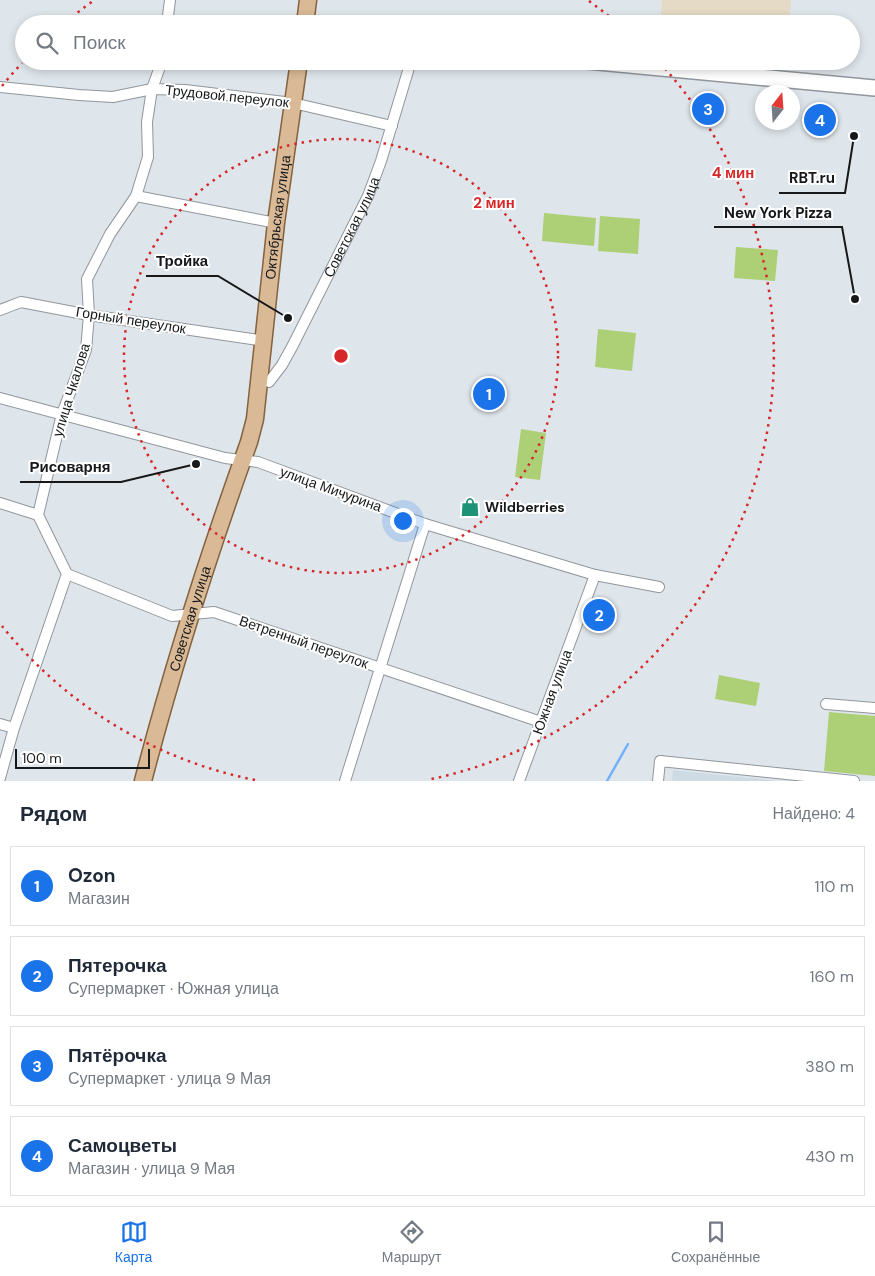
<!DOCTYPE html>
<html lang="ru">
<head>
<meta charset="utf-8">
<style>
  body { margin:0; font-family:"DM Sans",sans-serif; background:#f6f6f7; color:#1f2937 }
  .compass { position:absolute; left:755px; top:85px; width:45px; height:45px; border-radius:50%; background:#fff; box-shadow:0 2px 8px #0003; rotate:17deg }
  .scale { position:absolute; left:15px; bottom:12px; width:135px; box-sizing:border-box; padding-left:5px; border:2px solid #16181a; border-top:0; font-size:14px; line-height:18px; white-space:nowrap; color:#16181a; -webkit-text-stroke:4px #fff; paint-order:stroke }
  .you { position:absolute; left:402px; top:520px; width:18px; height:18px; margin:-12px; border:4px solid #fff; border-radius:50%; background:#1a73e8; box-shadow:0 0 0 8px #1a73e833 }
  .badge { display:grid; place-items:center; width:32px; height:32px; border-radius:50%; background:#1a73e8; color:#fff; font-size:16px; font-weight:700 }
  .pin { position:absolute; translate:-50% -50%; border:2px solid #fff; box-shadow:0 1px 5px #0006 }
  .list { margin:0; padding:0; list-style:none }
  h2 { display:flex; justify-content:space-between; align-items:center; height:65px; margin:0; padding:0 20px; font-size:21px }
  h2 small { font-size:16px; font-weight:400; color:#747a83 }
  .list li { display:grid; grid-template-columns:32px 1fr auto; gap:15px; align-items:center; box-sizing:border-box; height:80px; margin:0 10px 10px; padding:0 10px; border:1px solid #e0e1e3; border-radius:0px }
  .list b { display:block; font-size:19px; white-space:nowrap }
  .list p { margin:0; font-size:16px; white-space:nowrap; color:#747a83 }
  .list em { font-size:16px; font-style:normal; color:#747a83 }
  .icon { flex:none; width:28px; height:28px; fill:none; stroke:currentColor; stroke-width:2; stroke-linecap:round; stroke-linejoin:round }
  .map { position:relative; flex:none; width:875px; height:781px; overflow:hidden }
  .search { position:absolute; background:#fff; box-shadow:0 2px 8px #0003; left:15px; right:15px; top:15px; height:55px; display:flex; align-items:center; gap:12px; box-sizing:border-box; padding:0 18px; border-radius:28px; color:#747a83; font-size:19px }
  .sheet { height:425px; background:#fff }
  nav { display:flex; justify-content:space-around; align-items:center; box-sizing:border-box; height:70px; border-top:1px solid #e0e1e3; background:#fff; font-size:14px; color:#747a83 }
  nav a { display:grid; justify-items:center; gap:2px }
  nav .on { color:#1a73e8 }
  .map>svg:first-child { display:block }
  .built { fill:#cedbe5 }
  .education { fill:#e4dac5 }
  .green { fill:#adcf76 }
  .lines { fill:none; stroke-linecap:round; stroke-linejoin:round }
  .stream { stroke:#70b2fa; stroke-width:2.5 }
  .minor-casing { stroke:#90969b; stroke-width:12 }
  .secondary-casing { stroke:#90969b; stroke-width:18 }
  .primary-casing { stroke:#84623d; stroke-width:19 }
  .minor { stroke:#fff; stroke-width:10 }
  .secondary { stroke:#fff; stroke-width:15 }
  .primary { stroke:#d9b996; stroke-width:16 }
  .ring { fill:none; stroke:#d62828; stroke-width:2.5; stroke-dasharray:2.5 5 }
  .labels { text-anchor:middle; stroke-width:4; stroke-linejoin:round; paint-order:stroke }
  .street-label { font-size:14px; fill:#16181a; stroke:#fff }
  .poi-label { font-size:14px; font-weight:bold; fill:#16181a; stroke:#fff; text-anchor:start }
  .centre { fill:#d62828; stroke:#fff; stroke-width:2.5 }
  .ring-label { font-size:15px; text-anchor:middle; font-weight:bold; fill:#d62828; stroke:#fff; stroke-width:4; stroke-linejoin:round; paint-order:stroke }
  .leader { fill:none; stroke:#16181a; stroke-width:2 }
  .callout-dot { fill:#16181a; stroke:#fff; stroke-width:2 }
  .callout-label { font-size:15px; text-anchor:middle; font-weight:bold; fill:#16181a; stroke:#fff; stroke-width:4; stroke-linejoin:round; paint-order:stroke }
</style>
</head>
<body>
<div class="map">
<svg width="875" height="781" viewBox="0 0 875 781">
  <rect width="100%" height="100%" fill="#dfe6eb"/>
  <path class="built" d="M673,770l105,11h-106z"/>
  <path class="education" d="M662,0h129l-2,24h-129z"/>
  <path class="green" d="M544,213l52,5 -2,28 -52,-5z
    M600,216l40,3 -2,35 -40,-3z
    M736,247l42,3 -3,31 -41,-3z
    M598,329l38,4 -4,38 -37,-4z
    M521,429l25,4 -6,47 -25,-3z
    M719,675l41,8 -4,23 -41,-7z
    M829,712l46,4v60l-51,-5z"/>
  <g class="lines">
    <path class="stream" d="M607,781l21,-37"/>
    <g class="minor-casing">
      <g id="minor">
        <path d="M167,24l3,-24"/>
        <path d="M0,87l79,8 34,2 39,-8 33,1 108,13 99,23"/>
        <path d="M136,196l140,27"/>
        <path d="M0,310l21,-8 68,13 176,26"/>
        <path id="s1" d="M269,382l13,-17 11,-20 75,-149 13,-35 30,-100"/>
        <path d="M0,398l225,60 33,4 167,62 170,51 64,12"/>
        <path d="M0,503l38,12"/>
        <path d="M67,574l105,42 42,-4 327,110"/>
        <path d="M826,704l49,4"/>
        <path d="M0,724l14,4"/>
        <path d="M0,778l14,-50 53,-154 -29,-59 24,-101 24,-64 3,-35 -2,-36 23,-45 26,-38 12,-39 -1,-35 5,-33 10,-28"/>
        <path d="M345,781l80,-257"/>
        <path d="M519,781l76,-206"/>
        <path d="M658,781l2,-20 194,20"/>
      </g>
    </g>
    <g class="secondary-casing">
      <path id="secondary" d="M587,61l288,27"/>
    </g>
    <g class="primary-casing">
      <g id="primary">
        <path d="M305,24l3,-24"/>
        <path id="s2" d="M143,781c30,-115 66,-228 106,-339l6,-23 21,-196 23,-162"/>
      </g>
    </g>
    <use href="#minor" class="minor"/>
    <use href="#secondary" class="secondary"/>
    <use href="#primary" class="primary"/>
  </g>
  <g class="ring">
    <circle cx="341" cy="356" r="217"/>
    <path d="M255 780A433 433 0 0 1 2 626M2 86A433 433 0 0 1 22 63M66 22A433 433 0 0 1 93 1M589 1A433 433 0 0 1 616 22M660 63A433 433 0 0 1 427 780"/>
  </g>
  <defs>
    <g id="shop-bare" transform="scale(1.5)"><path d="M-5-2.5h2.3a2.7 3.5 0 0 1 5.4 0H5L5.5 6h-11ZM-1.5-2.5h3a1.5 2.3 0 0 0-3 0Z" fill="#1e9276" stroke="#fff" stroke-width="2.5" paint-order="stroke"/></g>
  </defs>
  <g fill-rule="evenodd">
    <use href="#shop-bare" x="470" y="507"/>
  </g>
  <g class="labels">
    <g class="street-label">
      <text transform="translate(227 96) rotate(6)" y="5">Трудовой переулок</text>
      <text dy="5" stroke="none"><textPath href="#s2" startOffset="582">Октябрьская улица</textPath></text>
      <text dy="5" stroke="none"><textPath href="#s1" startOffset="176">Советская улица</textPath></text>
      <text transform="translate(131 320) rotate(9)" y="5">Горный переулок</text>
      <text transform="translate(71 390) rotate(-73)" y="5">улица Чкалова</text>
      <text transform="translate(331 489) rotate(20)" y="5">улица Мичурина</text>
      <text dy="5" stroke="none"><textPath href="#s2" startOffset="169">Советская улица</textPath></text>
      <text transform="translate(304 642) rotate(19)" y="5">Ветренный переулок</text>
      <text transform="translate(552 692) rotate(-70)" y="5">Южная улица</text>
    </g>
    <g class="poi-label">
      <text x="485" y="512">Wildberries</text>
    </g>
  </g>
  <circle cx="341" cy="356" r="8" class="centre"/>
  <g class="ring-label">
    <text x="733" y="178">4 мин</text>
    <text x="494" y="208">2 мин</text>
  </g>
  <path class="leader" d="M854 136L845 193H779M855 299L842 227H714M288 318L218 276H146M196 464L121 482H20"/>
  <g class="callout-dot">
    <circle cx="854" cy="136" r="5"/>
    <circle cx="855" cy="299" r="5"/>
    <circle cx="288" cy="318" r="5"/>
    <circle cx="196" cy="464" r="5"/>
  </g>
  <g class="callout-label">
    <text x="812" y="183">RBT.ru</text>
    <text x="778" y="218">New York Pizza</text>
    <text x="182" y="266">Тройка</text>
    <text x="70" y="472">Рисоварня</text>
  </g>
</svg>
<svg class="compass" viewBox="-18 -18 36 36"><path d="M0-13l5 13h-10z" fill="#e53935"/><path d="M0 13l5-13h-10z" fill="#747a83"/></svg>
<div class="scale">100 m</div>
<div class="you"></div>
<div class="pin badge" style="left:489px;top:394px">1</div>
<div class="pin badge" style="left:599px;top:615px">2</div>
<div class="pin badge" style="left:708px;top:109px">3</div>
<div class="pin badge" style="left:820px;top:120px">4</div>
<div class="search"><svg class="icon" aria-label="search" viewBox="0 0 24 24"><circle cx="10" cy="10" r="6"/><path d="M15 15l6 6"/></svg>Поиск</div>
</div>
<section class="sheet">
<h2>Рядом<small>Найдено: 4</small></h2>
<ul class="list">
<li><span class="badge">1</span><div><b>Ozon</b><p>Магазин</p></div><em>110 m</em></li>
<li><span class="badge">2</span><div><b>Пятерочка</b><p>Супермаркет · Южная улица</p></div><em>160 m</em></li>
<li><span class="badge">3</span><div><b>Пятёрочка</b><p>Супермаркет · улица 9 Мая</p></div><em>380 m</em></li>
<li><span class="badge">4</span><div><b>Самоцветы</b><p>Магазин · улица 9 Мая</p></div><em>430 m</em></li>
</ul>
</section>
<nav>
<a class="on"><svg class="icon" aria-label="map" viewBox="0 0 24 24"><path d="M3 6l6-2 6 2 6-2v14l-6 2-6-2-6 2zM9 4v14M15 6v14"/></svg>Карта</a>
<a><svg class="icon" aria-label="directions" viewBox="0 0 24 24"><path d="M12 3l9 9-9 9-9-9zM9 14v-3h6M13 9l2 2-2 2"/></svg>Маршрут</a>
<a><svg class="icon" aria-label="saved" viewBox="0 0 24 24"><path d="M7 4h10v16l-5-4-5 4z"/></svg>Сохранённые</a>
</nav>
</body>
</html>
